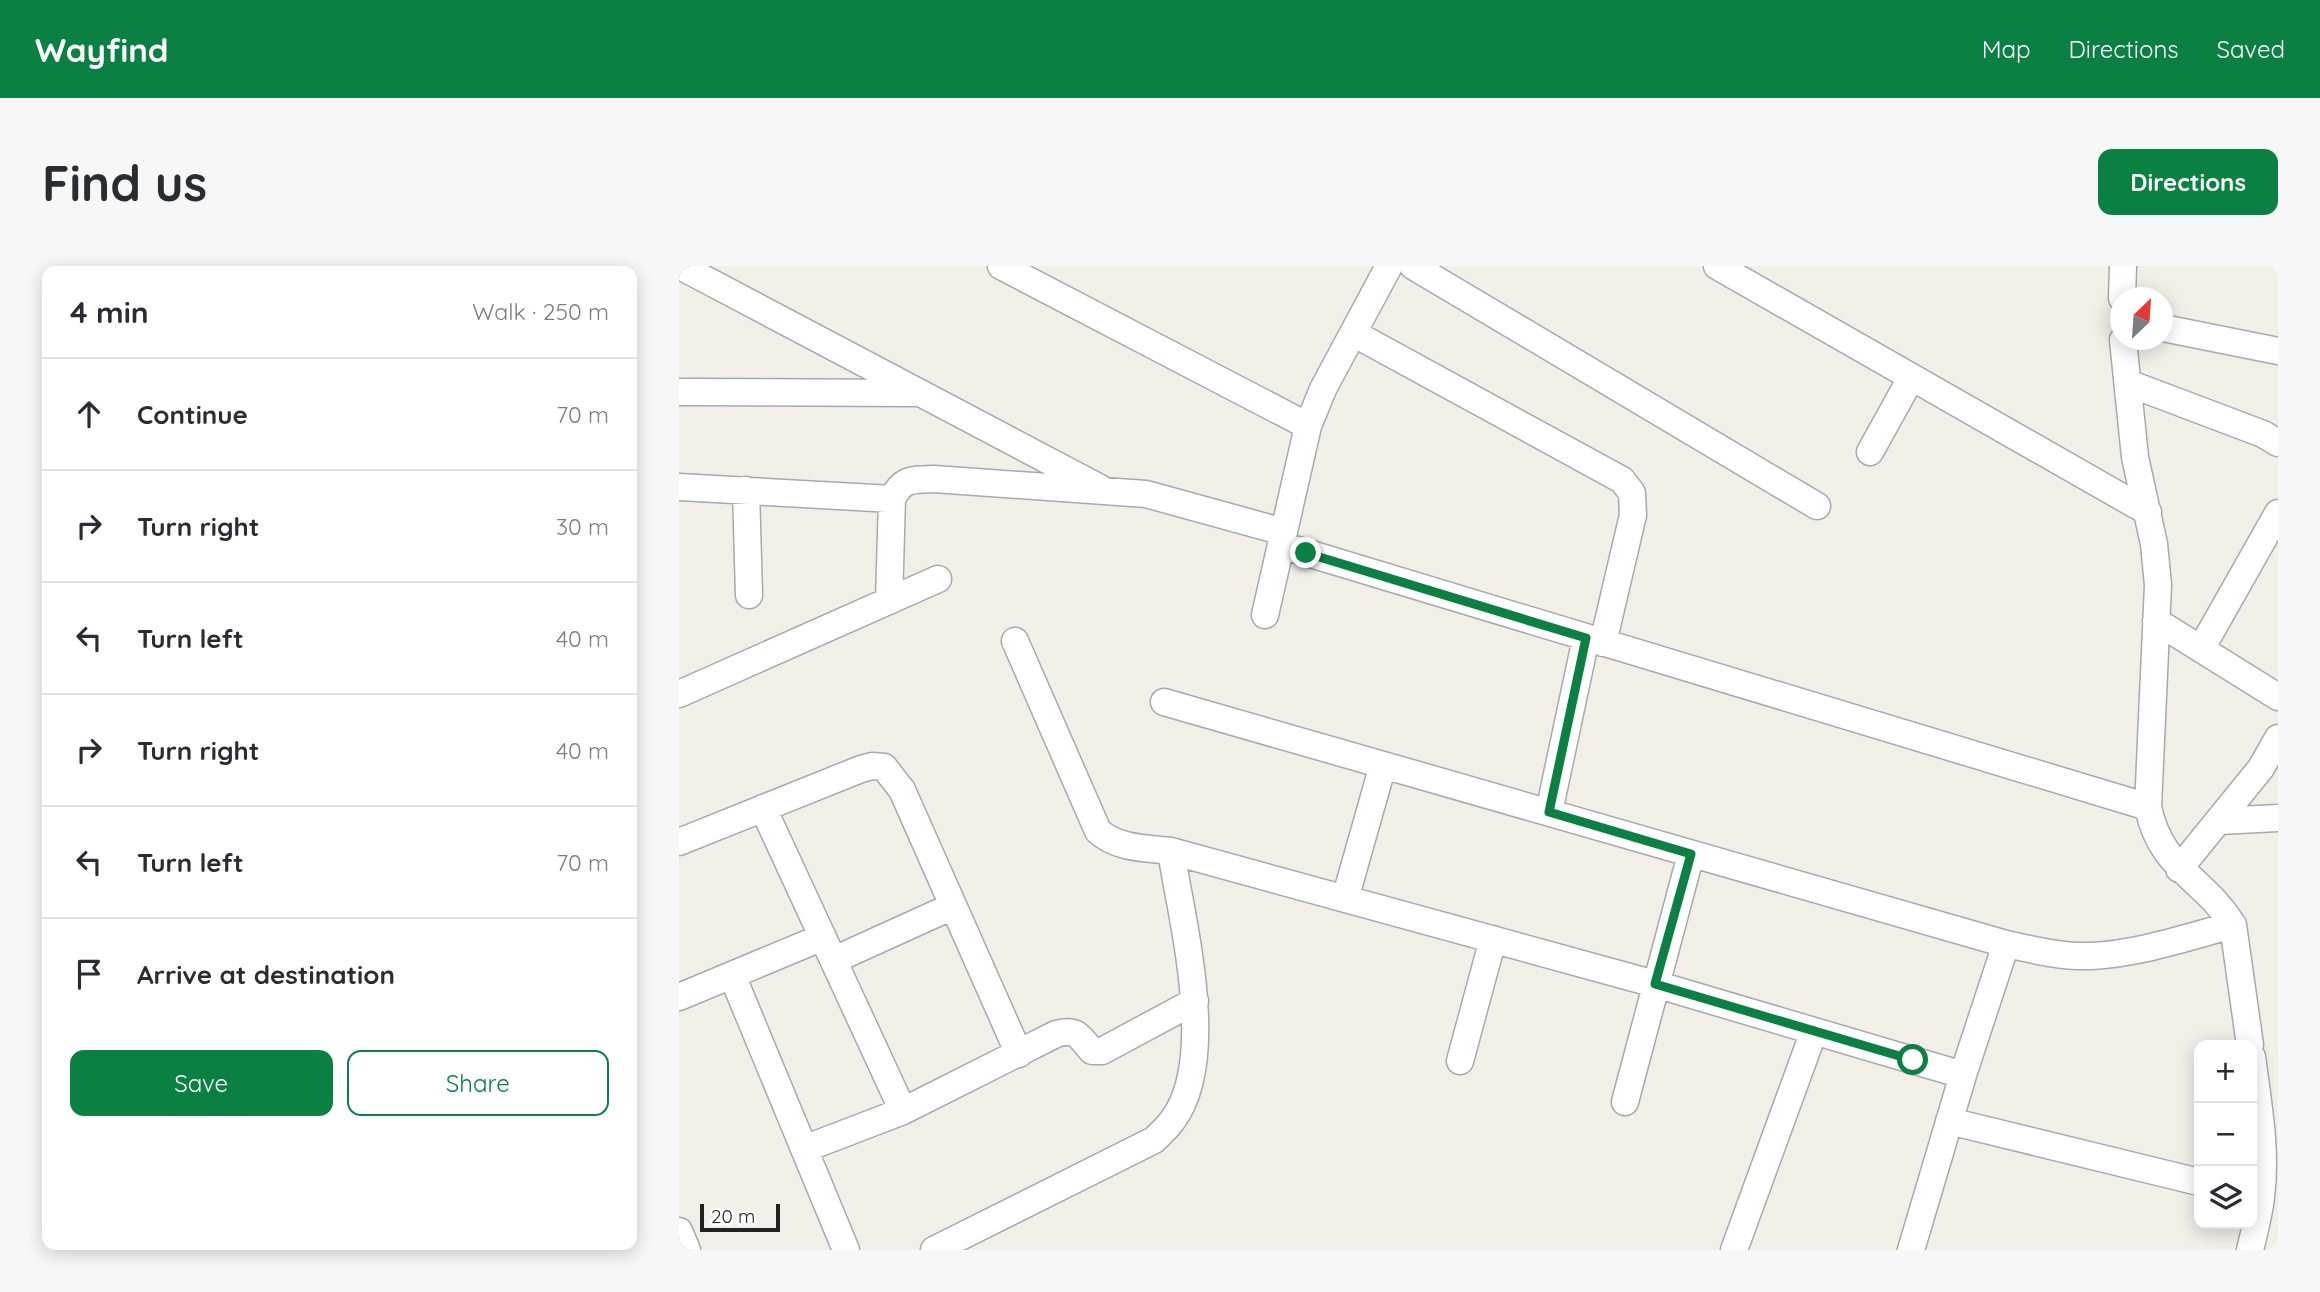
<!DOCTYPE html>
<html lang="en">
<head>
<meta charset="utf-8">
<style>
  body { margin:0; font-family:Quicksand,sans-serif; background:#f7f7f7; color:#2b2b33 }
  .controls { position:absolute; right:21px; bottom:21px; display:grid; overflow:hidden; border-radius:14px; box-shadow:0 4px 18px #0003 }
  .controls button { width:63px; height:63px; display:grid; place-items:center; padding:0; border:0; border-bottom:2px solid #e1e1e2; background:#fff; color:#2b2b33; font:35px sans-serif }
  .compass { position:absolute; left:1431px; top:21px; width:63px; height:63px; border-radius:50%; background:#fff; box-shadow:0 4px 18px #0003; rotate:25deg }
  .scale { position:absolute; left:21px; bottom:18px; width:80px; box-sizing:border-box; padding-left:7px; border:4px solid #222; border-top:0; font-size:19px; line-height:24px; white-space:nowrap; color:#222; -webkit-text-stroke:5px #fff; paint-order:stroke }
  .stop { position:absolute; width:21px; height:21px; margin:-16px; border:5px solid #0b8043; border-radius:50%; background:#fff }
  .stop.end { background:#0b8043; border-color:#fff; box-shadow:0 2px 7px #0008 }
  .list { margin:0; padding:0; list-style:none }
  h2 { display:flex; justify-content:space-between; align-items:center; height:91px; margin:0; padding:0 28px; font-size:30px }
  h2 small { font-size:23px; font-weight:400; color:#7c7c81 }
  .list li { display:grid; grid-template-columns:46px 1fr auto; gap:21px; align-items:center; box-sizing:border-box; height:112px; padding:0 28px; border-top:2px solid #e1e1e2 }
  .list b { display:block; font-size:26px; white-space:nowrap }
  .list em { font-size:23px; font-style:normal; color:#7c7c81 }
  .actions { display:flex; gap:14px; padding:21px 28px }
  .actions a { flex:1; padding:16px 0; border:2px solid #0b8043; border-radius:14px; text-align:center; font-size:24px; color:#0b8043 }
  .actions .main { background:#0b8043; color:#fff }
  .icon { flex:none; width:38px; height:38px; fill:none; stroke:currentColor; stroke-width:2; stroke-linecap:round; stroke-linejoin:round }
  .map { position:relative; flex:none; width:1599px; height:984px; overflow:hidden; border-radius:14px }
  header { display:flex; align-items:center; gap:42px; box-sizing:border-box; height:98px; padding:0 35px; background:#0b8043; color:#fff }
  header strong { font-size:33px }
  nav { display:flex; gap:38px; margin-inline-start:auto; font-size:24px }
  .intro { display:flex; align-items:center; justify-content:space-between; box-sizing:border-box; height:168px; padding:0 42px }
  h1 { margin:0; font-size:49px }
  .button { padding:18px 32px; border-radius:14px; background:#0b8043; color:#fff; font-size:24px; font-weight:700 }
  main { display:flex; gap:42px; padding:0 42px }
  aside { flex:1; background:#fff; border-radius:14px; box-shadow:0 4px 18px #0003 }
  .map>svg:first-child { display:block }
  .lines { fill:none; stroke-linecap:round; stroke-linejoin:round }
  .minor-casing { stroke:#a9a9a9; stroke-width:29 }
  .minor { stroke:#fff; stroke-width:26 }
  .route { stroke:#0b8043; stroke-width:9 }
</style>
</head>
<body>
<header>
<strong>Wayfind</strong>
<nav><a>Map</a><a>Directions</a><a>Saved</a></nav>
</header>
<div class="intro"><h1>Find us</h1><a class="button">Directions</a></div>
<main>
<aside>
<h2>4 min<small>Walk · 250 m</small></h2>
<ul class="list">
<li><svg class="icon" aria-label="ahead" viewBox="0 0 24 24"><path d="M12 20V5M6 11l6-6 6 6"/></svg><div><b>Continue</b></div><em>70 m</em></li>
<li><svg class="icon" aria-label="right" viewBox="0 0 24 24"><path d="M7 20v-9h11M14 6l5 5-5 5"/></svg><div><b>Turn right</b></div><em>30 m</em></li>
<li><svg class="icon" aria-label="left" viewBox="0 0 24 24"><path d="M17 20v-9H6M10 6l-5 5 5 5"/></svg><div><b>Turn left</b></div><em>40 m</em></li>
<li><svg class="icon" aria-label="right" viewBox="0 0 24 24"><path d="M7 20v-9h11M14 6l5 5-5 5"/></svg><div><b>Turn right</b></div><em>40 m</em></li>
<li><svg class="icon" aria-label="left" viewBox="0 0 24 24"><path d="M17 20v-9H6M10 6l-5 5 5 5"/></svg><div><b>Turn left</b></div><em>70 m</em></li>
<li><svg class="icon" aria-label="arrive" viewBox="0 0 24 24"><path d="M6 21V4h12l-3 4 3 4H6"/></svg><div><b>Arrive at destination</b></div></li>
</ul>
<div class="actions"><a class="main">Save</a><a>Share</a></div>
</aside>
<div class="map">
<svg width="1599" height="984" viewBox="0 0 1599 984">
  <rect width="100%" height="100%" fill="#f2efe9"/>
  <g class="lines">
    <g class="minor-casing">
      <path id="minor" d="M1,0l420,222
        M322,0l307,160
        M734,0l404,240
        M1038,0l431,246
        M1443,32l1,-32
        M1484,62l115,23
        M674,67l269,147 10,13 1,22 -30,128
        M1444,74l12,117 19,87 4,41 -10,222c13,63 56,71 85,118l17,120
        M1449,117l135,51 15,9
        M0,126l236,1
        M1191,186l41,-74
        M0,221l213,12
        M67,224l3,105
        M602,279l867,262
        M210,335l3,-102c11,-21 19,-19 42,-20l212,15 138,38
        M586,349l43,-189 15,-37 66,-123
        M1477,355l122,76
        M336,375l83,190c20,18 48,17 73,20l484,133 308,91
        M1522,383l77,-136
        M0,428l259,-115
        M485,436l842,242c27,6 56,13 85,12 48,-2 96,-19 142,-31
        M84,542l140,303
        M870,546l37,-174
        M1540,555l59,-3
        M0,576l182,-73 11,-3 12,1 18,23 117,264
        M1500,603l82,-101 17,-30
        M666,633l38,-134
        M155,694l119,-54
        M53,709l114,275
        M0,731l144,-60
        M781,795l33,-122
        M946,836l66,-248
        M1270,855l250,61
        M125,883l99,-38 153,-77c22,-6 23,3 36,17h10l93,-50
        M0,965l8,19
        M255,984l220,-110c6,-6 13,-12 18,-19 47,-61 10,-199 -1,-270
        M1055,984l80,-219
        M1232,984l52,-175 43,-131
        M1571,984c4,-17 9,-35 11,-53 6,-47 -3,-94 -9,-140"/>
    </g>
    <use href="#minor" class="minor"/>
  </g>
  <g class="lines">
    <path class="route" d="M627,287l280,85 -37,174 142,42 -36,130 258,76"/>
  </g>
</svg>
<div class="controls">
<button>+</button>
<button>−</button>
<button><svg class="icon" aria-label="layers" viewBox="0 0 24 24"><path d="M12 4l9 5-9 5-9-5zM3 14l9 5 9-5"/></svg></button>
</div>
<svg class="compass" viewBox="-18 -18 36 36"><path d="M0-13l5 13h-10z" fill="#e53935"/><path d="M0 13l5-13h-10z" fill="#7c7c81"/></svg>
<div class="scale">20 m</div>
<div class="stop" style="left:1234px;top:794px"></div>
<div class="stop end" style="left:627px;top:287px"></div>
</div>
</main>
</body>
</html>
